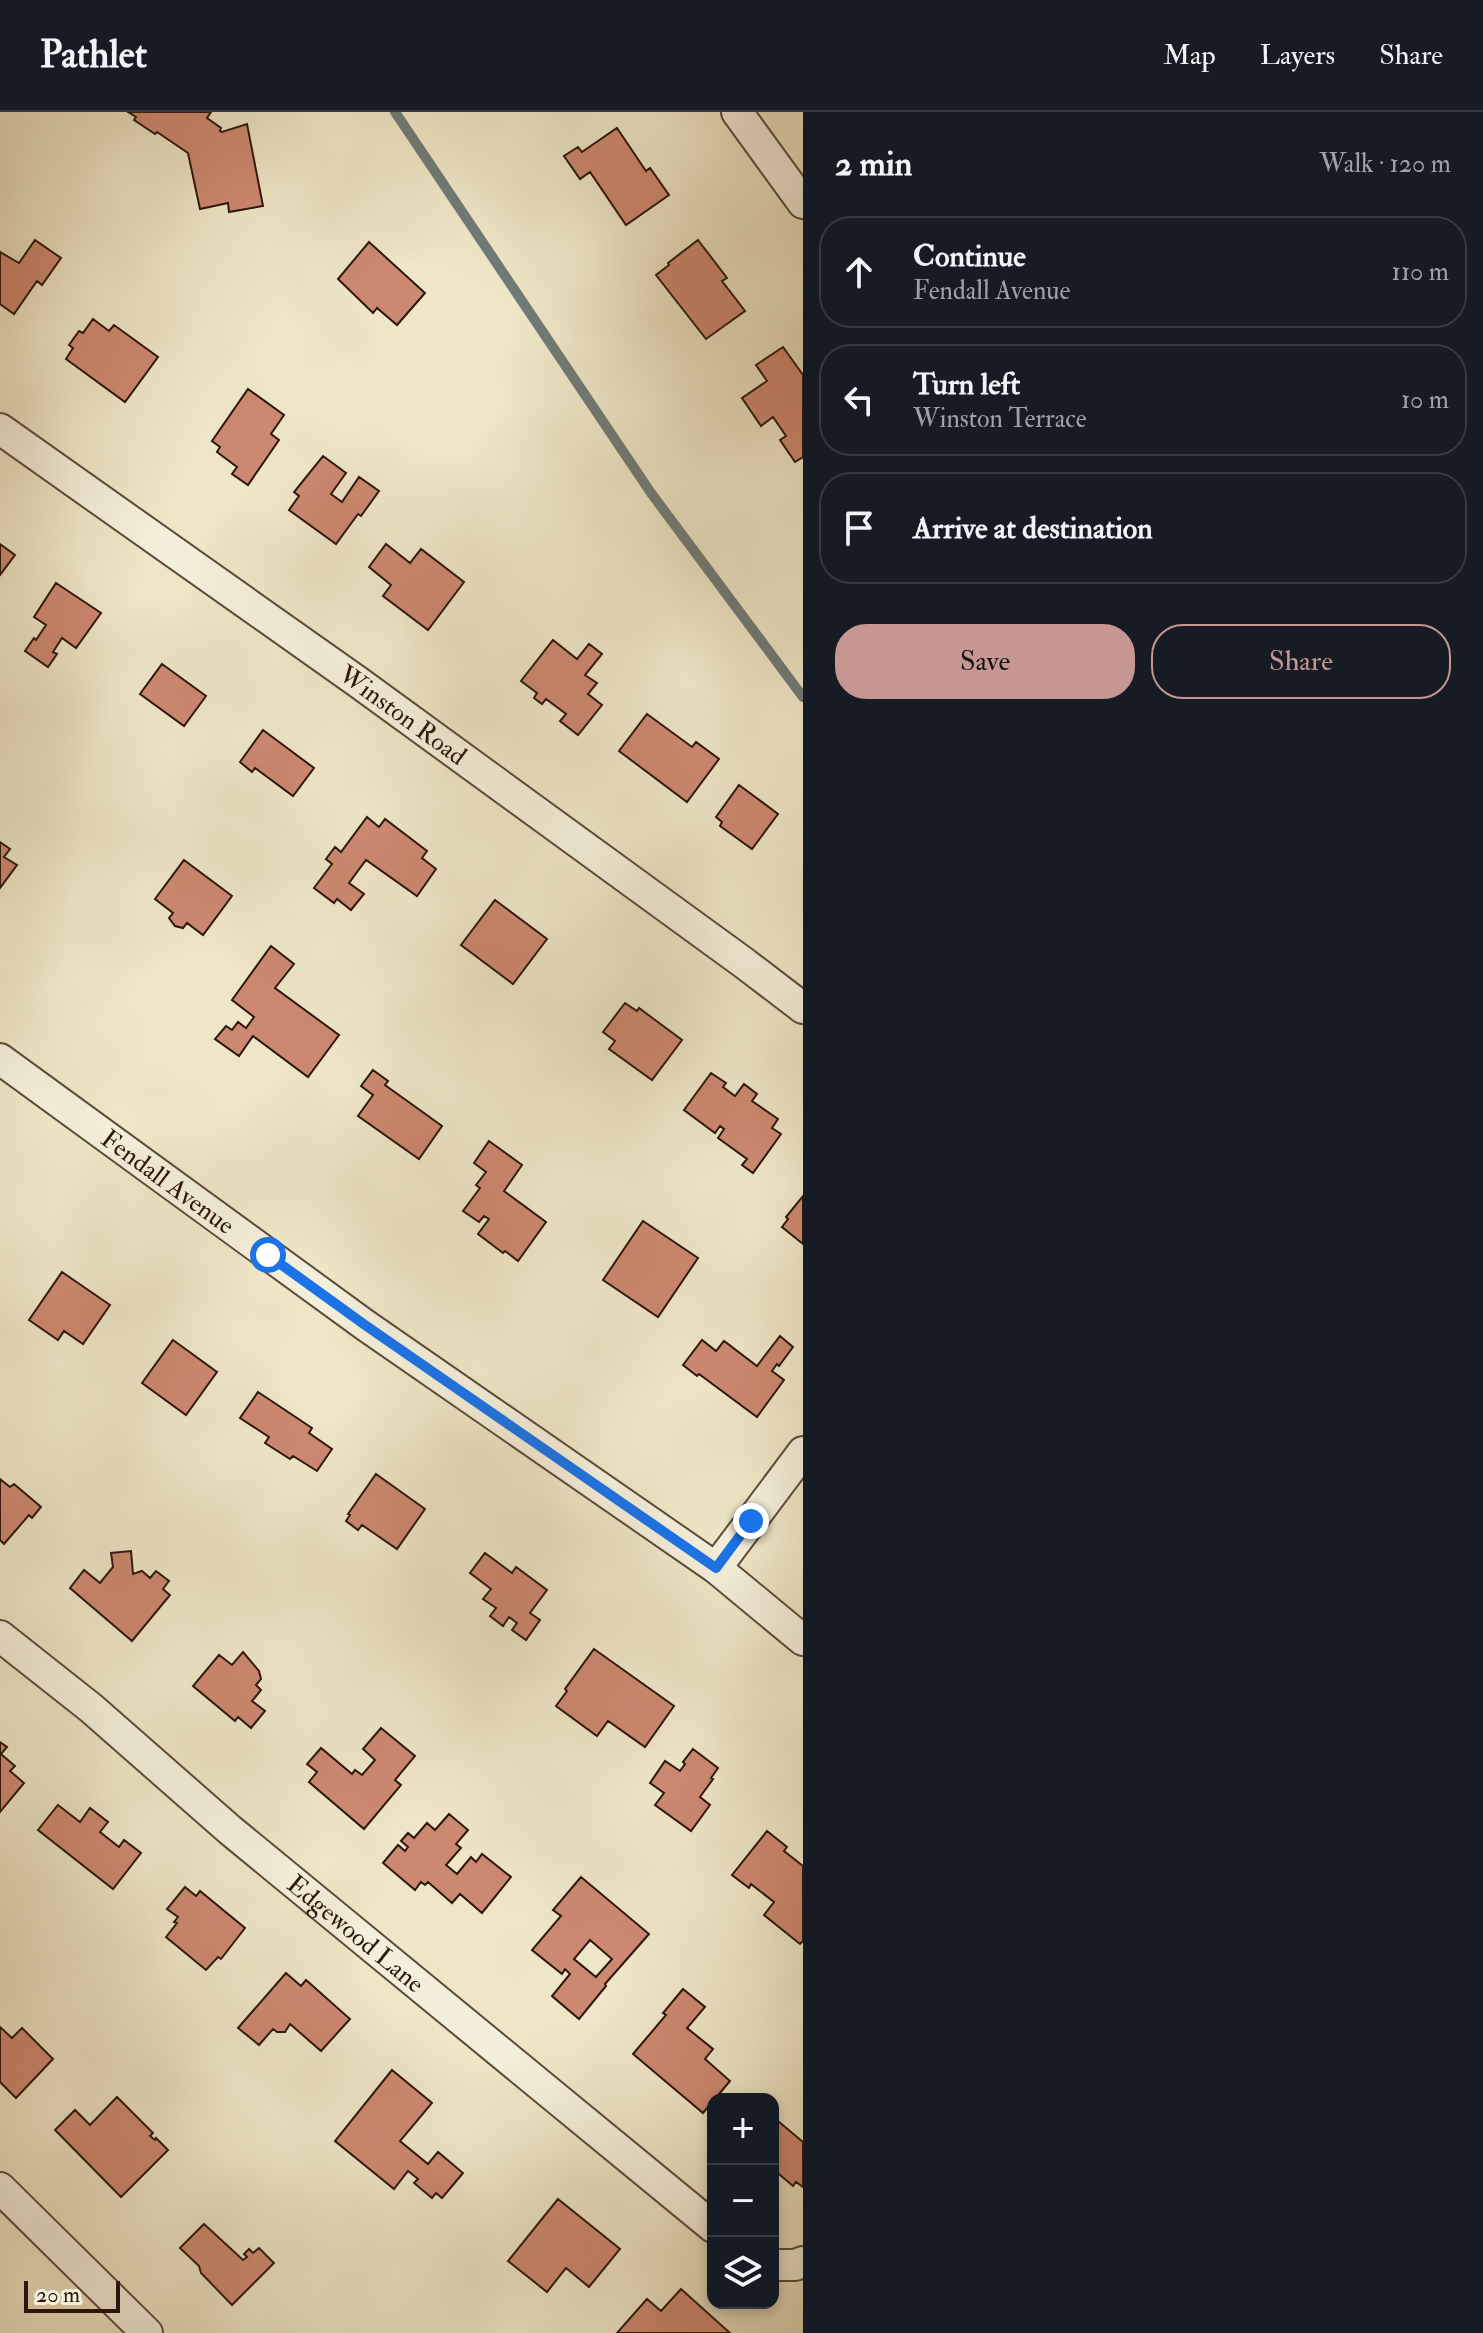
<!DOCTYPE html>
<html lang="en">
<head>
<meta charset="utf-8">
<style>
  body { margin:0; font-family:"IM FELL Double Pica",serif; background:#20242c; color:#f1f3f6 }
  .controls { position:absolute; right:24px; bottom:24px; display:grid; overflow:hidden; border-radius:16px; box-shadow:0 4px 12px #0003 }
  .controls button { width:72px; height:72px; display:grid; place-items:center; padding:0; border:0; border-bottom:2px solid #363941; background:#171b24; color:#f1f3f6; font:40px sans-serif }
  .scale { position:absolute; left:24px; bottom:20px; width:96px; box-sizing:border-box; padding-left:8px; border:4px solid #2b170b; border-top:0; font-size:22px; line-height:28px; white-space:nowrap; color:#2b170b; -webkit-text-stroke:6px #f4efda; paint-order:stroke }
  .stop { position:absolute; width:24px; height:24px; margin:-18px; border:6px solid #1a73e8; border-radius:50%; background:#fff }
  .stop.end { background:#1a73e8; border-color:#fff; box-shadow:0 2px 8px #0008 }
  .list { margin:0; padding:0; list-style:none }
  h2 { display:flex; justify-content:space-between; align-items:center; height:104px; margin:0; padding:0 32px; font-size:34px }
  h2 small { font-size:26px; font-weight:400; color:#9ea1a6 }
  .list li { display:grid; grid-template-columns:52px 1fr auto; gap:24px; align-items:center; box-sizing:border-box; height:112px; margin:0 16px 16px; padding:0 16px; border:2px solid #363941; border-radius:32px }
  .list b { display:block; font-size:30px; white-space:nowrap }
  .list p { margin:0; font-size:26px; white-space:nowrap; color:#9ea1a6 }
  .list em { font-size:26px; font-style:normal; color:#9ea1a6 }
  .actions { display:flex; gap:16px; padding:24px 32px }
  .actions a { flex:1; padding:18px 0; border:2px solid #c59692; border-radius:32px; text-align:center; font-size:28px; color:#c59692 }
  .actions .main { background:#c59692; color:#111 }
  .icon { flex:none; width:44px; height:44px; fill:none; stroke:currentColor; stroke-width:2; stroke-linecap:round; stroke-linejoin:round }
  .map { position:relative; flex:none; width:803px; height:2221px; overflow:hidden }
  header { display:flex; align-items:center; gap:48px; box-sizing:border-box; height:112px; padding:0 40px; background:#171b24; border-bottom:2px solid #363941 }
  header strong { font-size:38px }
  nav { display:flex; gap:44px; margin-inline-start:auto; font-size:28px }
  main { display:flex }
  aside { flex:1; background:#171b24 }
  .map>svg:first-child { display:block }
  .lines { fill:none; stroke-linecap:round; stroke-linejoin:round }
  .stream { stroke:#707b77; stroke-width:10 }
  .building { fill:#cd8871; stroke:#2b170b; stroke-width:2; fill-rule:evenodd }
  .street-casing { stroke:#5c4b3a; stroke-width:34 }
  .street { stroke:#f4efda; stroke-width:30 }
  .route { stroke:#1a73e8; stroke-width:10 }
  .labels { text-anchor:middle; stroke-width:8; stroke-linejoin:round; paint-order:stroke }
  .street-label { font-size:26px; fill:#2b170b; stroke:#f4efda }
</style>
</head>
<body>
<header>
<strong>Pathlet</strong>
<nav><a>Map</a><a>Layers</a><a>Share</a></nav>
</header>
<main>
<div class="map">
<svg width="803" height="2221" viewBox="0 0 803 2221">
  <rect width="100%" height="100%" fill="#eee6c6"/>
  <filter id="stains"><feTurbulence type="fractalNoise" baseFrequency=".0025" numOctaves="4"/><feColorMatrix values="0 0 0 0 .2 0 0 0 0 .09 0 0 0 0 .02 0 0 0 .5 -.17"/></filter>
  <radialGradient id="worn" r=".72"><stop offset=".6" stop-color="#630" stop-opacity="0"/><stop offset="1" stop-color="#630" stop-opacity=".3"/></radialGradient>
  <g class="lines">
    <path class="stream" d="M395,0l256,381 152,204"/>
  </g>
  <path class="building" d="M128,0h83l-4,6 14,10 -1,3 2,1 25,-8 16,82 -34,6 -1,-9 -28,6 -12,-56 -31,-21 -2,2 -21,-14 2,-3z
    M617,16l29,43 4,-3 19,27 -43,30 -36,-53 -10,7 -16,-23 14,-9 4,5z
    M35,128l26,18 -19,27 -5,-4 -23,33 -14,-10v-52l19,11z
    M698,128l29,38 -5,3 23,30 -39,28 -50,-64 13,-10 -1,-2z
    M369,130l56,51 -28,32 -20,-17 -4,5 -35,-34z
    M93,207l16,12 5,-6 44,32 -33,45 -59,-43 7,-11 -4,-3 10,-14 4,2z
    M783,235l20,28v82l-8,5 -15,-22 6,-4 -13,-19 -12,9 -19,-28 25,-17 -11,-16z
    M248,277l36,26 -13,19 8,6 -31,45 -16,-11 5,-7 -20,-15 3,-5 -8,-6z
    M323,344l23,17 -15,21 11,8 17,-25 20,14 -18,25 -3,-2 -22,30 -47,-34 10,-14 -5,-4z
    M0,432l15,11 -15,20z
    M386,432l24,19 11,-14 43,33 -36,48 -45,-34 8,-11 -22,-18z
    M56,471l45,30 -25,35 -14,-10 -9,14 4,2 -9,13 -23,-16 9,-13 2,2 10,-15 -12,-8z
    M553,528l24,19 12,-15 13,10 -17,21 12,8 -9,11 14,11 -24,30 -18,-14 6,-7 -20,-15 -4,5 -8,-6 3,-5 -16,-12z
    M162,552l44,32 -22,30 -44,-32z
    M647,602l45,33 4,-5 23,17 -32,43 -68,-51z
    M263,618l51,38 -21,28 -38,-28 -3,4 -12,-10z
    M739,673l39,29 -26,35 -32,-23 2,-4 -6,-5z
    M367,705l12,10 6,-8 42,32 -5,7 14,11 -19,27 -51,-36 -17,23 15,11 -13,16 -14,-11 -3,4 -20,-15 18,-24 -6,-5 9,-12 6,5z
    M0,730l10,7 -6,8 13,8 -17,23z
    M184,748l48,36 -29,39 -16,-12 -4,5 -8,-2 -6,-8 4,-5 -18,-14z
    M495,788l52,39 -34,45 -52,-39z
    M271,834l23,18 -19,24 64,47 -31,42 -55,-41 -14,20 -24,-17 11,-13 6,4 6,-8 8,6 8,-11 -22,-17z
    M625,891l12,8 2,-3 43,32 -30,40 -43,-31 6,-8 -12,-9z
    M373,958l15,11 -3,4 57,41 -23,33 -61,-43 15,-21 -12,-9z
    M711,961l15,10 -3,4 12,9 9,-12 13,10 -5,7 26,18 -6,9 9,6 -28,39 -11,-8 5,-6 -29,-21 6,-9 -4,-3 -5,7 -31,-23z
    M489,1029l33,24 -18,26 42,31 -28,39 -13,-10 -2,2 -25,-19 11,-15 -5,-3 -5,6 -16,-11 17,-23 -4,-3 10,-13 -12,-9z
    M803,1084v48l-21,-17 6,-8 -2,-2z
    M643,1109l55,37 -40,59 -55,-37z
    M62,1160l48,33 -27,39 -19,-13 -6,9 -29,-20z
    M780,1224l13,11 -14,19 -2,-2 -5,7 12,9 -27,37 -58,-43 -2,2 -14,-11 19,-25 14,11 8,-10 33,25z
    M173,1228l44,32 -31,43 -44,-32z
    M258,1280l54,36 -3,5 23,16 -15,22 -24,-15 -3,3 -25,-16 4,-6 -29,-19z
    M376,1362l49,35 -28,40 -35,-24 -4,5 -12,-9 4,-6 -2,-1z
    M0,1367l10,8 4,-3 27,23 -9,11 -3,-3 -25,29 -4,-4z
    M131,1439l2,23 9,-3 8,7 6,-7 13,10 -6,8 7,6 -38,46 -62,-53 14,-18 16,13 13,-16 -2,-14z
    M485,1441l27,20 4,-6 31,23 -17,23 10,7 -14,20 -14,-10 5,-7 -8,-6 -6,9 -13,-10 6,-8 -13,-9 8,-10 -21,-16z
    M594,1537l80,57 -29,41 -37,-26 -11,15 -41,-30 11,-15 -2,-2z
    M243,1540l16,19 2,8 -5,6 5,5 -9,11 13,10 -14,17 -13,-11 -3,4 -42,-35 26,-31 13,10z
    M381,1616l34,28 -20,24 6,5 -37,44 -55,-47 8,-10 -10,-8 14,-16 31,26 3,-4 7,5 13,-15 -12,-11z
    M0,1630l7,5 -6,7 14,12 -5,5 14,12 -24,29z
    M693,1637l25,19 -7,10 2,1 -13,18 10,8 -19,26 -36,-26 9,-12 -14,-10 15,-22 15,10 5,-7 -2,-2z
    M58,1693l22,17 10,-14 18,14 -8,10 19,15 5,-7 17,13 -28,36 -75,-59z
    M449,1702l19,16 -12,14 5,4 -15,17 11,9 14,-17 5,5 6,-8 29,23 -29,36 -22,-19 -8,9 -24,-21 -3,3 -4,-3 -6,8 -32,-27 15,-18 7,6 3,-4 -7,-6 7,-8 6,5 13,-15 8,7z
    M767,1719l20,16 -3,4 19,15v75l-3,3 -36,-29 10,-13 -23,-18 -2,4 -17,-13z
    M581,1765l68,57 -44,50 1,2 -27,33 -27,-23 18,-22 -5,-5 -3,5 -30,-24 29,-34 -8,-6zM590,1828l22,19 -16,18 -22,-18z
    M185,1775l11,9 4,-5 45,37 -24,31 -3,-2 -12,13 -40,-33 11,-14 -3,-1 4,-5 -11,-8z
    M286,1861l15,13 5,-6 44,39 -29,32 -31,-27 -5,8h-8l-4,-3 -14,16 -21,-17z
    M683,1877l22,18 -18,21 26,21 -8,10 25,22 -27,32 -70,-59 33,-39 -3,-2z
    M0,1915l12,11 10,-10 31,31 -37,39 -16,-16z
    M392,1958l40,33 -32,38 28,23 10,-12 25,21 -21,25 -6,-5 -4,5 -18,-15 4,-4 -10,-8 -14,18 -59,-48z
    M117,1985l36,36 -3,3 5,4 1,-2 12,12 -47,47 -66,-67 20,-20 15,15z
    M773,2009l3,2 2,-2 25,21v45l-7,-5 -3,4 -20,-17z
    M558,2087l62,50 -31,38 -23,-19 -19,24 -39,-31z
    M204,2112l39,36 4,-3 -3,-3 5,-5 4,4 6,-5 15,15 -42,42 -31,-32 -2,-7 -19,-18z
    M681,2177l49,44h-113l30,-34 14,12z"/>
  <g class="lines">
    <g class="street-casing">
      <g id="street">
        <path d="M737,0l66,91"/>
        <path id="s1" d="M0,317l358,253 386,281 59,45"/>
        <path id="s2" d="M0,947l365,266 351,243 87,72"/>
        <path d="M716,1456l87,-116"/>
        <path id="s3" d="M0,1524l91,72 139,122 483,397"/>
        <path d="M0,2076l147,145"/>
        <path d="M773,2153h22l8,-3"/>
      </g>
    </g>
    <use href="#street" class="street"/>
  </g>
  <g class="lines">
    <path class="route" d="M268,1143l97,70 351,243 35,-47"/>
  </g>
  <g class="labels">
    <g class="street-label">
      <text dy="9" stroke="none"><textPath href="#s1" startOffset="494">Winston Road</textPath></text>
      <text dy="9" stroke="none"><textPath href="#s2" startOffset="208">Fendall Avenue</textPath></text>
      <text dy="9" stroke="none"><textPath href="#s3" startOffset="464">Edgewood Lane</textPath></text>
    </g>
  </g>
  <rect width="100%" height="100%" filter="url(#stains)"/>
  <rect width="100%" height="100%" fill="url(#worn)"/>
</svg>
<div class="controls">
<button>+</button>
<button>−</button>
<button><svg class="icon" aria-label="layers" viewBox="0 0 24 24"><path d="M12 4l9 5-9 5-9-5zM3 14l9 5 9-5"/></svg></button>
</div>
<div class="scale">20 m</div>
<div class="stop" style="left:268px;top:1143px"></div>
<div class="stop end" style="left:751px;top:1409px"></div>
</div>
<aside>
<h2>2 min<small>Walk · 120 m</small></h2>
<ul class="list">
<li><svg class="icon" aria-label="ahead" viewBox="0 0 24 24"><path d="M12 20V5M6 11l6-6 6 6"/></svg><div><b>Continue</b><p>Fendall Avenue</p></div><em>110 m</em></li>
<li><svg class="icon" aria-label="left" viewBox="0 0 24 24"><path d="M17 20v-9H6M10 6l-5 5 5 5"/></svg><div><b>Turn left</b><p>Winston Terrace</p></div><em>10 m</em></li>
<li><svg class="icon" aria-label="arrive" viewBox="0 0 24 24"><path d="M6 21V4h12l-3 4 3 4H6"/></svg><div><b>Arrive at destination</b></div></li>
</ul>
<div class="actions"><a class="main">Save</a><a>Share</a></div>
</aside>
</main>
</body>
</html>
